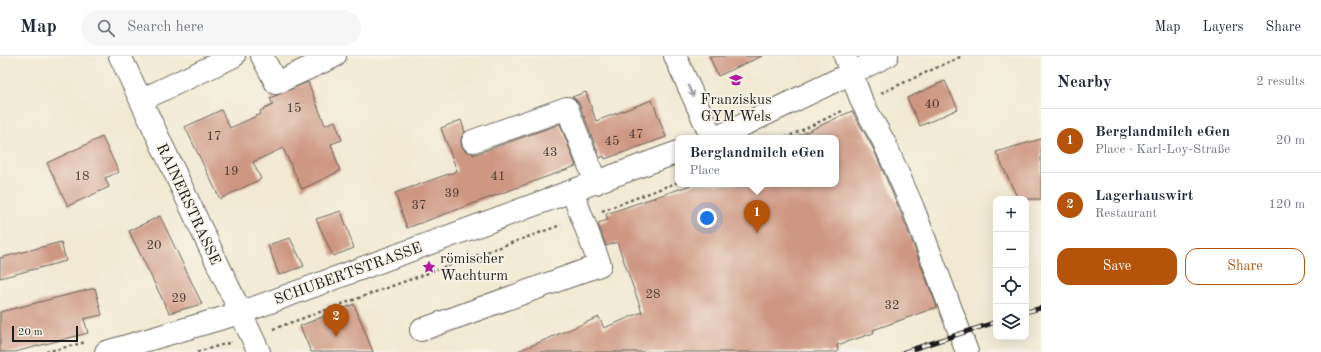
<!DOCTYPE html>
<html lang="en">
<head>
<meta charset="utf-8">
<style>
  body { margin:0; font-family:"Old Standard TT",serif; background:#f6f6f7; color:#1f2937 }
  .controls { position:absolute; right:12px; bottom:12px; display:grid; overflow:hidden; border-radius:8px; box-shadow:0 4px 16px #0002 }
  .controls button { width:36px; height:36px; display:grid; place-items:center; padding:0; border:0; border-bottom:1px solid #e0e1e3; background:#fff; color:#1f2937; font:20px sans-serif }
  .scale { position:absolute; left:12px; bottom:10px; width:66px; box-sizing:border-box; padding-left:4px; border:2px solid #1c1c1c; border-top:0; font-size:11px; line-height:14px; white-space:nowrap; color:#1c1c1c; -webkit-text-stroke:3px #f7f3e8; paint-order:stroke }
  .you { position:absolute; left:707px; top:162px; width:14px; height:14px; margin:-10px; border:3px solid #fff; border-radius:50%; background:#1a73e8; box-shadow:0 0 0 6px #1a73e833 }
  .badge { display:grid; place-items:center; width:26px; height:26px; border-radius:50%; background:#b45309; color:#fff; font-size:13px; font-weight:700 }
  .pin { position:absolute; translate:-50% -33px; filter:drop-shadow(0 1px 2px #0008) }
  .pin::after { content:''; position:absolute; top:21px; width:14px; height:12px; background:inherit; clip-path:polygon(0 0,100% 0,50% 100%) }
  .popup { position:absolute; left:675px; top:79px; width:164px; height:52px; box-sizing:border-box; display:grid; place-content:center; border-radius:8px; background:#fff; filter:drop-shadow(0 1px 3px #0005); font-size:13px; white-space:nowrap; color:#747a83 }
  .popup b { font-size:15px; color:#1f2937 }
  .popup::after { content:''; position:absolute; left:50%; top:100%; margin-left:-8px; border:8px solid transparent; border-top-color:#fff }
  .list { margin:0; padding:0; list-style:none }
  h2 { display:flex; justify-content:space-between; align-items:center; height:52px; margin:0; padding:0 16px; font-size:17px }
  h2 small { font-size:13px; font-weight:400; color:#747a83 }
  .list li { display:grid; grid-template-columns:26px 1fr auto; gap:12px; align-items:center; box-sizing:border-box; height:64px; padding:0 16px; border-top:1px solid #e0e1e3 }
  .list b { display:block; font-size:15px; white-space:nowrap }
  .list p { margin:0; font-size:13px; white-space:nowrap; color:#747a83 }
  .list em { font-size:13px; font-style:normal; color:#747a83 }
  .actions { display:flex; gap:8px; padding:12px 16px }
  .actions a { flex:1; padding:9px 0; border:1px solid #b45309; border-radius:12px; text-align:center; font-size:14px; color:#b45309 }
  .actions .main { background:#b45309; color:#fff }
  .icon { flex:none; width:22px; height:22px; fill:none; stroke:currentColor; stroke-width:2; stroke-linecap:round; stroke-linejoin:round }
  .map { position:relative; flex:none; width:1041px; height:296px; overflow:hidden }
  header { display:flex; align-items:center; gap:24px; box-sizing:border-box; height:56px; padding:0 20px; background:#fff; border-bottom:1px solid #e0e1e3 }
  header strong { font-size:19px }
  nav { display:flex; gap:22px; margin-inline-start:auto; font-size:14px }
  .search { width:280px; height:36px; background:#f6f6f7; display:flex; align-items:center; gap:10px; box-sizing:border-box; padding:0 14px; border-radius:22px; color:#747a83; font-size:15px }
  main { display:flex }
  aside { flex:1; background:#fff }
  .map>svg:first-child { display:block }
  .building { fill:#ce9782 }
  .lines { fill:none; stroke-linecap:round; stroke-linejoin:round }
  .minor-casing { stroke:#67645c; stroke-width:24 }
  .path { stroke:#67645c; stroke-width:2.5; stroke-dasharray:3 3; stroke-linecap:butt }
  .minor { stroke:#fff; stroke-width:22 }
  .rail-casing { stroke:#1c1c1c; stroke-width:4.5 }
  .rail { stroke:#f7f3e8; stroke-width:3; stroke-dasharray:9; stroke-linecap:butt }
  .oneway { stroke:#999 }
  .labels { text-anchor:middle; stroke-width:3.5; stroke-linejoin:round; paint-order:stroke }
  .number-label { font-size:13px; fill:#483b36 }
  .poi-label { font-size:15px; fill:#1c1c1c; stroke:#f7f3e8 }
  .street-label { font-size:15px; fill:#1c1c1c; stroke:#f7f3e8 }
</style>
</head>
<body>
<header>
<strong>Map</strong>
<div class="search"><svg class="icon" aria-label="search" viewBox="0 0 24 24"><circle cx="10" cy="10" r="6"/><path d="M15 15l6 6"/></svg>Search here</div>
<nav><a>Map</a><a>Layers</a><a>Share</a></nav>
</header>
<main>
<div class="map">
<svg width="1041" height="296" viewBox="0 0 1041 296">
  <rect width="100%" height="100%" fill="#f7f3e8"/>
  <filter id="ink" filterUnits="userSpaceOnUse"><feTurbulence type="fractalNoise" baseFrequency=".025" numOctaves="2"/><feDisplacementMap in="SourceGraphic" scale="8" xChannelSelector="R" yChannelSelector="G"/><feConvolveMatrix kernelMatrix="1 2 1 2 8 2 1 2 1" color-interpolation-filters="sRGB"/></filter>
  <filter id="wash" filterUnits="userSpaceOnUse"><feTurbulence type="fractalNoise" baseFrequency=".012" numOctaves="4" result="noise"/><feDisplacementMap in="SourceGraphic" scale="16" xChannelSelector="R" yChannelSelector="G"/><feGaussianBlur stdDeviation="0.9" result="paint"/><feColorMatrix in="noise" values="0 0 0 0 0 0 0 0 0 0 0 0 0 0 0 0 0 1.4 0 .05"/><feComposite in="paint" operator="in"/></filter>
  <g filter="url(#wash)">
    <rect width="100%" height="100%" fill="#f1e9d2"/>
    <g id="blocks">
      <path class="building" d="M709,0h53l-44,20z
        M945,25l13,28 -38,17 -13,-28z
        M308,26l17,43 10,-4 7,19 -11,4 9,27 -38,18 -19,-41 -30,14 8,17 -41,20 -35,-72 36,-17 9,18 31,-14 -1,-3 13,-6 -3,-7z
        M586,36l10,29 56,-21 14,37 -61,22 -1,-3 -4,2 -21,-55 -4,-4 -3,-2z
        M852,55l21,37 28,65 36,94 -64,23 1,3 -37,12 1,7h-322l83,-35 5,11 38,-16 -25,-70 -11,4 -8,-23 10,-3 -2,-6 88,-30h142v-46h-43z
        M461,64l4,12 -4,6v7l4,6 8,2v2l87,-31 16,42 -169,62 -12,-35 62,-22 -16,-43z
        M102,81l17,35 -14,6 4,9 -41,19 -21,-43z
        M1041,83v60h-23l-22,-47z
        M341,155l13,37 -21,8 -17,-37z
        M160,160l42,88 -33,9 -40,-82z
        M290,182l14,28 -25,9 -11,-30z
        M61,186l5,19 -66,17v-20z
        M95,232l7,27 -18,4 4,14 -73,19h-15v-40z
        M354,248l19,48h-62l-11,-26z"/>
    </g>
  </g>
  <g filter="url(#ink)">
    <use href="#blocks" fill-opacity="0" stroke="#67645c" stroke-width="1"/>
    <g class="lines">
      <g class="minor-casing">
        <path id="minor" d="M120,0l139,296
          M262,0l14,27 59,-27
          M675,0l37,82
          M845,0l17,46 22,40 29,66 54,144
          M141,44l93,-44
          M716,82l171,-82
          M473,85l94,-33 29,75
          M421,274l179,-65 -28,-74
          M106,296l134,-39 438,-161"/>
      </g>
      <path class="path" d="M881,37l81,-37
        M785,82l57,-27
        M602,155l76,-29
        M273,273l288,-104
        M46,296l40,-10
        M197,296l35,-10"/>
      <use href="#minor" class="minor"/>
      <g class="rail-casing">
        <path id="rail" d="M1026,256l15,-4
          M904,296l92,-30"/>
      </g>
      <use href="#rail" class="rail"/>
    </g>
    <defs><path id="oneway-shaft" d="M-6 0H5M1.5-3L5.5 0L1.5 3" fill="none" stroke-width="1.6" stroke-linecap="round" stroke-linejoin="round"/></defs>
    <use class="oneway" href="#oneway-shaft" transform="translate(691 35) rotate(65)"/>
  </g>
  <defs>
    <g id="school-bare" transform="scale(1.08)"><path d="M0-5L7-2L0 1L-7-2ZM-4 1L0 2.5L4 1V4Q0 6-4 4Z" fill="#b5179e" stroke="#f7f3e8" stroke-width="2.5" paint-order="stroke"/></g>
    <g id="sight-bare" transform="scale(1.08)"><path d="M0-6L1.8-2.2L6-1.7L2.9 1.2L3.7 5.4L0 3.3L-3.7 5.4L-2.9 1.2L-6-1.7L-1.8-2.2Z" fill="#b5179e" stroke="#f7f3e8" stroke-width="2.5" paint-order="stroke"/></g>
  </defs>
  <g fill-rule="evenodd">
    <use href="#school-bare" x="736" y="24"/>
    <use href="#sight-bare" x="429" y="211"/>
  </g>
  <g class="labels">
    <g class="number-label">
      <text x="932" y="52">40</text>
      <text x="294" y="56">15</text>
      <text x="636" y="82">47</text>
      <text x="214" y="84">17</text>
      <text x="612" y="89">45</text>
      <text x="550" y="100">43</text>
      <text x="231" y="119">19</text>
      <text x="82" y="124">18</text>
      <text x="498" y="124">41</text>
      <text x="452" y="141">39</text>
      <text x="419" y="153">37</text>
      <text x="154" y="193">20</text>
      <text x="653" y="242">28</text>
      <text x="179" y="246">29</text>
      <text x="892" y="253">32</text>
    </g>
    <g class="poi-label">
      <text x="736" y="48">Franziskus<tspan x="736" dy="17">GYM Wels</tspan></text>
      <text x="440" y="207" text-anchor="start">römischer<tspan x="440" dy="17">Wachturm</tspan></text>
    </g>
    <g class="street-label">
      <text transform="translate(189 148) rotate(65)" y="5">RAINERSTRASSE</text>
      <text transform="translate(348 217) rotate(-20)" y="5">SCHUBERTSTRASSE</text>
    </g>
  </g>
</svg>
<div class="controls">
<button>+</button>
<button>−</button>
<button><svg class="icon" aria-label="locate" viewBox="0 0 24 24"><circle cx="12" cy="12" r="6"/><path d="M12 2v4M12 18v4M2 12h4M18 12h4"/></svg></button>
<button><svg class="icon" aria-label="layers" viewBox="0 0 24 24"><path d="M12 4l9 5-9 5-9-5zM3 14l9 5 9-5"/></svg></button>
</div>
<div class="scale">20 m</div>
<div class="you"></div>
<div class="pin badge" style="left:757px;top:177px">1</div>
<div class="popup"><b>Berglandmilch eGen</b>Place</div>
<div class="pin badge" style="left:336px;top:281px">2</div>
</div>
<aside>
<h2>Nearby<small>2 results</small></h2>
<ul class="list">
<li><span class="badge">1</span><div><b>Berglandmilch eGen</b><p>Place · Karl-Loy-Straße</p></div><em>20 m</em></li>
<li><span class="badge">2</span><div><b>Lagerhauswirt</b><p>Restaurant</p></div><em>120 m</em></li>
</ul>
<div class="actions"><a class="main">Save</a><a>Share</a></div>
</aside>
</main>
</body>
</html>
